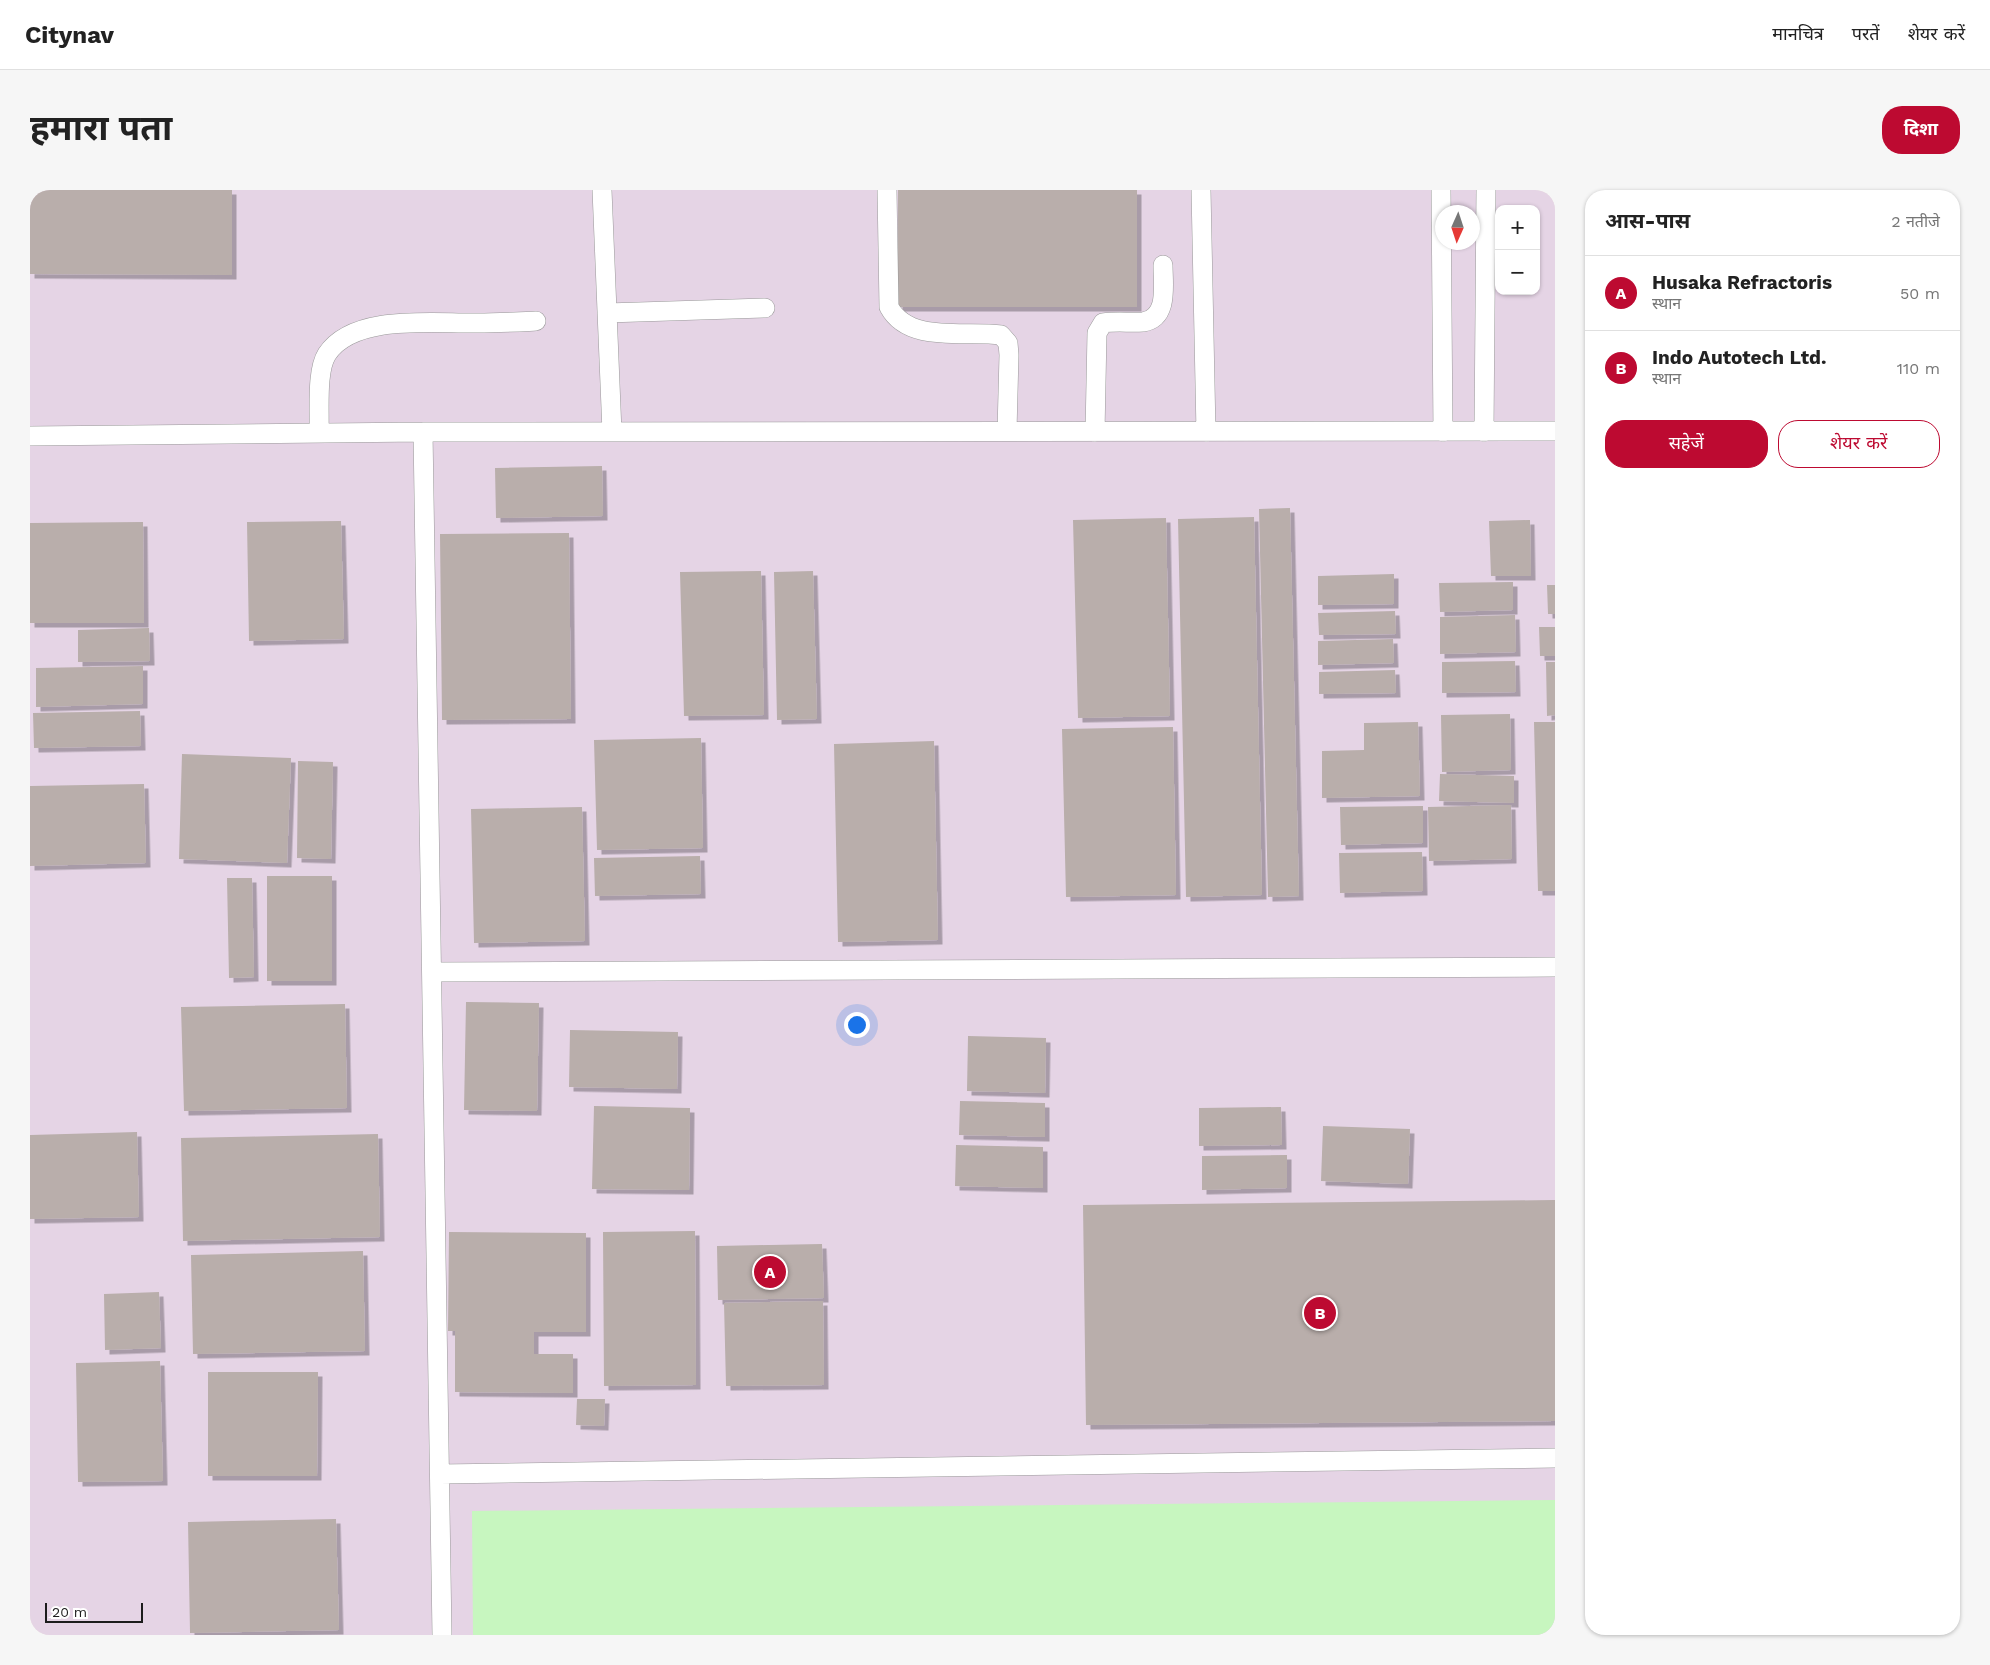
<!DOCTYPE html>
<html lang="hi">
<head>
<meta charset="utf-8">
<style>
  body { margin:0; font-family:"Work Sans","Noto Sans Devanagari",sans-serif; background:#f6f6f6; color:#222 }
  .controls { position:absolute; right:15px; top:15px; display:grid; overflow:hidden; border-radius:10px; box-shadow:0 1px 4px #0004 }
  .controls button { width:45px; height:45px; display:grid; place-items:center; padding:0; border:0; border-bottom:1px solid #e0e0e0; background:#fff; color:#222; font:25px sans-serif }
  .compass { position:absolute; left:1405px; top:15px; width:45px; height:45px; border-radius:50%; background:#fff; box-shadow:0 1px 4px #0004; rotate:183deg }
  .scale { position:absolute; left:15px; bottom:12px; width:98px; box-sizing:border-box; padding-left:5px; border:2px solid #1c1c1c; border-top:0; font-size:14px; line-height:18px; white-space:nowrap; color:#1c1c1c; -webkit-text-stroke:4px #fff; paint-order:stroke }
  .you { position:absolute; left:826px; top:834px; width:18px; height:18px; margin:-12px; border:4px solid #fff; border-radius:50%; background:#1a73e8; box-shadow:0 0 0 8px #1a73e833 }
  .badge { display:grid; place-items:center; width:32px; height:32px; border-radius:50%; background:#bd0a31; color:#fff; font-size:16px; font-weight:700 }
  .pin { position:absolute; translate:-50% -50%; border:2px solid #fff; box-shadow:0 1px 5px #0006 }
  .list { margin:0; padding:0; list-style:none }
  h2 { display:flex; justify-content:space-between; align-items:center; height:65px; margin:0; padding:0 20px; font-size:21px }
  h2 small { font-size:16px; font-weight:400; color:#767676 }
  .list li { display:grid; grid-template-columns:32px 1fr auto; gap:15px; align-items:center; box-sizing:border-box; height:75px; padding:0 20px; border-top:1px solid #e0e0e0 }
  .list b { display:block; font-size:19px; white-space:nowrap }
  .list p { margin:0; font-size:16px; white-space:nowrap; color:#767676 }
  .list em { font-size:16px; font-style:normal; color:#767676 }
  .actions { display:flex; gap:10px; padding:15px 20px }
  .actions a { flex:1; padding:11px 0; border:1px solid #bd0a31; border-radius:20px; text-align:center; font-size:18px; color:#bd0a31 }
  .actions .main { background:#bd0a31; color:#fff }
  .map { position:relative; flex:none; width:1525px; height:1445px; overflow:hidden; border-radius:20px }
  header { display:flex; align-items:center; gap:30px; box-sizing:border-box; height:70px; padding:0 25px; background:#fff; border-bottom:1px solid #e0e0e0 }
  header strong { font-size:24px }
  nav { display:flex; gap:28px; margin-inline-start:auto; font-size:18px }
  .intro { display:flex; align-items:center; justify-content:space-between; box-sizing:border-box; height:120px; padding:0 30px }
  h1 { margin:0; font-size:35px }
  .button { padding:12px 22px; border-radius:20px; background:#bd0a31; color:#fff; font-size:18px; font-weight:700 }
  main { display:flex; gap:30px; padding:0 30px }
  aside { flex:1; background:#fff; border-radius:20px; box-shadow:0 1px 4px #0004 }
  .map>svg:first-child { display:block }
  .industrial { fill:#e5d4e5; fill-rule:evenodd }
  .park { fill:#c7f6bf }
  .building { fill:#b9aeab; filter:url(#shadow) }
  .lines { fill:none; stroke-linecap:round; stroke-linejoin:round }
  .service-casing { stroke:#999; stroke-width:20 }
  .service { stroke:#fff; stroke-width:19 }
</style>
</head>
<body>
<header>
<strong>Citynav</strong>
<nav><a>मानचित्र</a><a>परतें</a><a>शेयर करें</a></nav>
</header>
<div class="intro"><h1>हमारा पता</h1><a class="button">दिशा</a></div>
<main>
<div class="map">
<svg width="1525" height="1445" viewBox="0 0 1525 1445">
  <defs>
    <filter id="shadow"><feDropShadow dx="4.5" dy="4.5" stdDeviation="0" flood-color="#0004"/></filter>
  </defs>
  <rect width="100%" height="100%" fill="#ede6e2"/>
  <path class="industrial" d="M0,0h1525v1445h-1525zM1469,19h37v82h-37zM1412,22h30v30h-30z"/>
  <path class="park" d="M1525,1310v135h-1082l-1,-124z"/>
  <path class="building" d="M0,0h202v85l-202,-1z
    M868,0h239v117h-239z
    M572,276l1,50 -107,2 -1,-50z
    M1260,318l9,388 -31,1 -9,-388z
    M1224,327l8,378 -76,2 -8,-378z
    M1136,328l4,198 -92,2 -5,-198z
    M1500,330l1,56h-40l-2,-55z
    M311,331l3,118 -95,2 -2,-119z
    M113,332l1,101h-114v-100z
    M539,343l2,186 -129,1 -2,-186z
    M731,381l3,144 -80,1 -4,-144z
    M783,381l4,148 -40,1 -3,-148z
    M1364,384v30l-76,1v-29z
    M1483,392v28l-73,2 -1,-29z
    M1517,395h8v29h-7z
    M1365,421l1,23 -77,1 -1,-22z
    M1485,425l1,37 -76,2v-37z
    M1509,437h16v29h-15z
    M119,438l1,33 -72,1v-32z
    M1363,449l1,24 -76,2v-24z
    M1485,471l1,31 -74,1v-31z
    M1516,472h9v53l-8,1z
    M113,476v38l-107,3v-39z
    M1365,480l1,23 -77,1v-22z
    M110,521l1,35 -107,2 -1,-35z
    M1480,524l1,56 -69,2 -1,-57z
    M1388,532l2,74 -98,2v-47l42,-1v-27z
    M1504,532h21v169h-17z
    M1143,537l3,168 -110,2 -4,-168z
    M671,548l2,110 -106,2 -3,-110z
    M904,551l4,199 -100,2 -4,-198z
    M152,564l109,4 -4,105 -108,-4z
    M268,571l35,1 -2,97 -34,-1z
    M1410,584l74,2v27l-75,-2z
    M114,594l2,79 -116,3v-80z
    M1481,615l1,54 -83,2 -1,-54z
    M1393,616v37l-82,2 -1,-38z
    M552,617l3,134 -111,2 -3,-134z
    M1392,662l1,39 -83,2 -1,-40z
    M670,666l1,38 -106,2 -1,-38z
    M237,686h65v105h-65z
    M197,688h25l2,99 -25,1z
    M436,812l73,1 -2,108 -73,-1z
    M315,814l2,104 -163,3 -3,-104z
    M540,840l108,2 -1,57 -108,-2z
    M938,846l78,2 -1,55 -78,-2z
    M930,911l85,2v34l-86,-2z
    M564,916l96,2 -1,82 -97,-1z
    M1251,917l1,38 -83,1v-38z
    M1293,936l87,3 -2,55 -87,-3z
    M107,942l2,85 -109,2v-84z
    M348,944l2,103 -197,4 -2,-103z
    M926,955l87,2v41l-88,-2z
    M1257,965v33l-85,2v-34z
    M1525,1010v221l-469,4 -3,-220z
    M665,1041l1,154 -92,1 -1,-154z
    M419,1042l137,1v99h-52v22h39v39l-118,-1v-61h-7z
    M792,1054l2,54 -106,2 -1,-54z
    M333,1061l2,100 -172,3 -2,-99z
    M129,1102l2,56 -56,2 -1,-56z
    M793,1111l1,84 -98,1 -2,-83z
    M130,1171l3,120 -85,1 -2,-119z
    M178,1182h110l-1,104h-109z
    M547,1209h28l-1,27 -28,-1z
    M306,1329l3,111 -149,3 -2,-111z"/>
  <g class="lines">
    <g class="service-casing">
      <path id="service" d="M572,0l10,242
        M857,0l2,117c20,37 76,23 112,28l7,8 1,12 -2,76
        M1171,0l5,242
        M1411,0l2,242
        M577,123l158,-5
        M393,242l19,1203
        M1065,242l2,-99 6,-10c14,-2 27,0 40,-1 26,-4 20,-37 20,-57
        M1454,242l2,-242
        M289,243c1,-22 -3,-62 8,-79 27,-41 109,-30 151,-31 19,0 38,-1 58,-2
        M0,246l393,-4 1132,-1
        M402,782l1123,-5
        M410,1284l1115,-16"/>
    </g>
    <use href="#service" class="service"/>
  </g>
</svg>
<div class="controls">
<button>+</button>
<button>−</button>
</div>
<svg class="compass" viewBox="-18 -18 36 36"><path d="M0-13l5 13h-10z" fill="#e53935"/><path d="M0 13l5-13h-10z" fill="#767676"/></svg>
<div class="scale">20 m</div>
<div class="you"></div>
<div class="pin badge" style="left:740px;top:1082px">A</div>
<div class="pin badge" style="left:1290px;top:1123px">B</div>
</div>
<aside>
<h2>आस-पास<small>2 नतीजे</small></h2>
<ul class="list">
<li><span class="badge">A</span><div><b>Husaka Refractoris</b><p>स्थान</p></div><em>50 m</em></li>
<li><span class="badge">B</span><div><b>Indo Autotech Ltd.</b><p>स्थान</p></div><em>110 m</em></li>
</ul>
<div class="actions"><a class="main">सहेजें</a><a>शेयर करें</a></div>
</aside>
</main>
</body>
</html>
